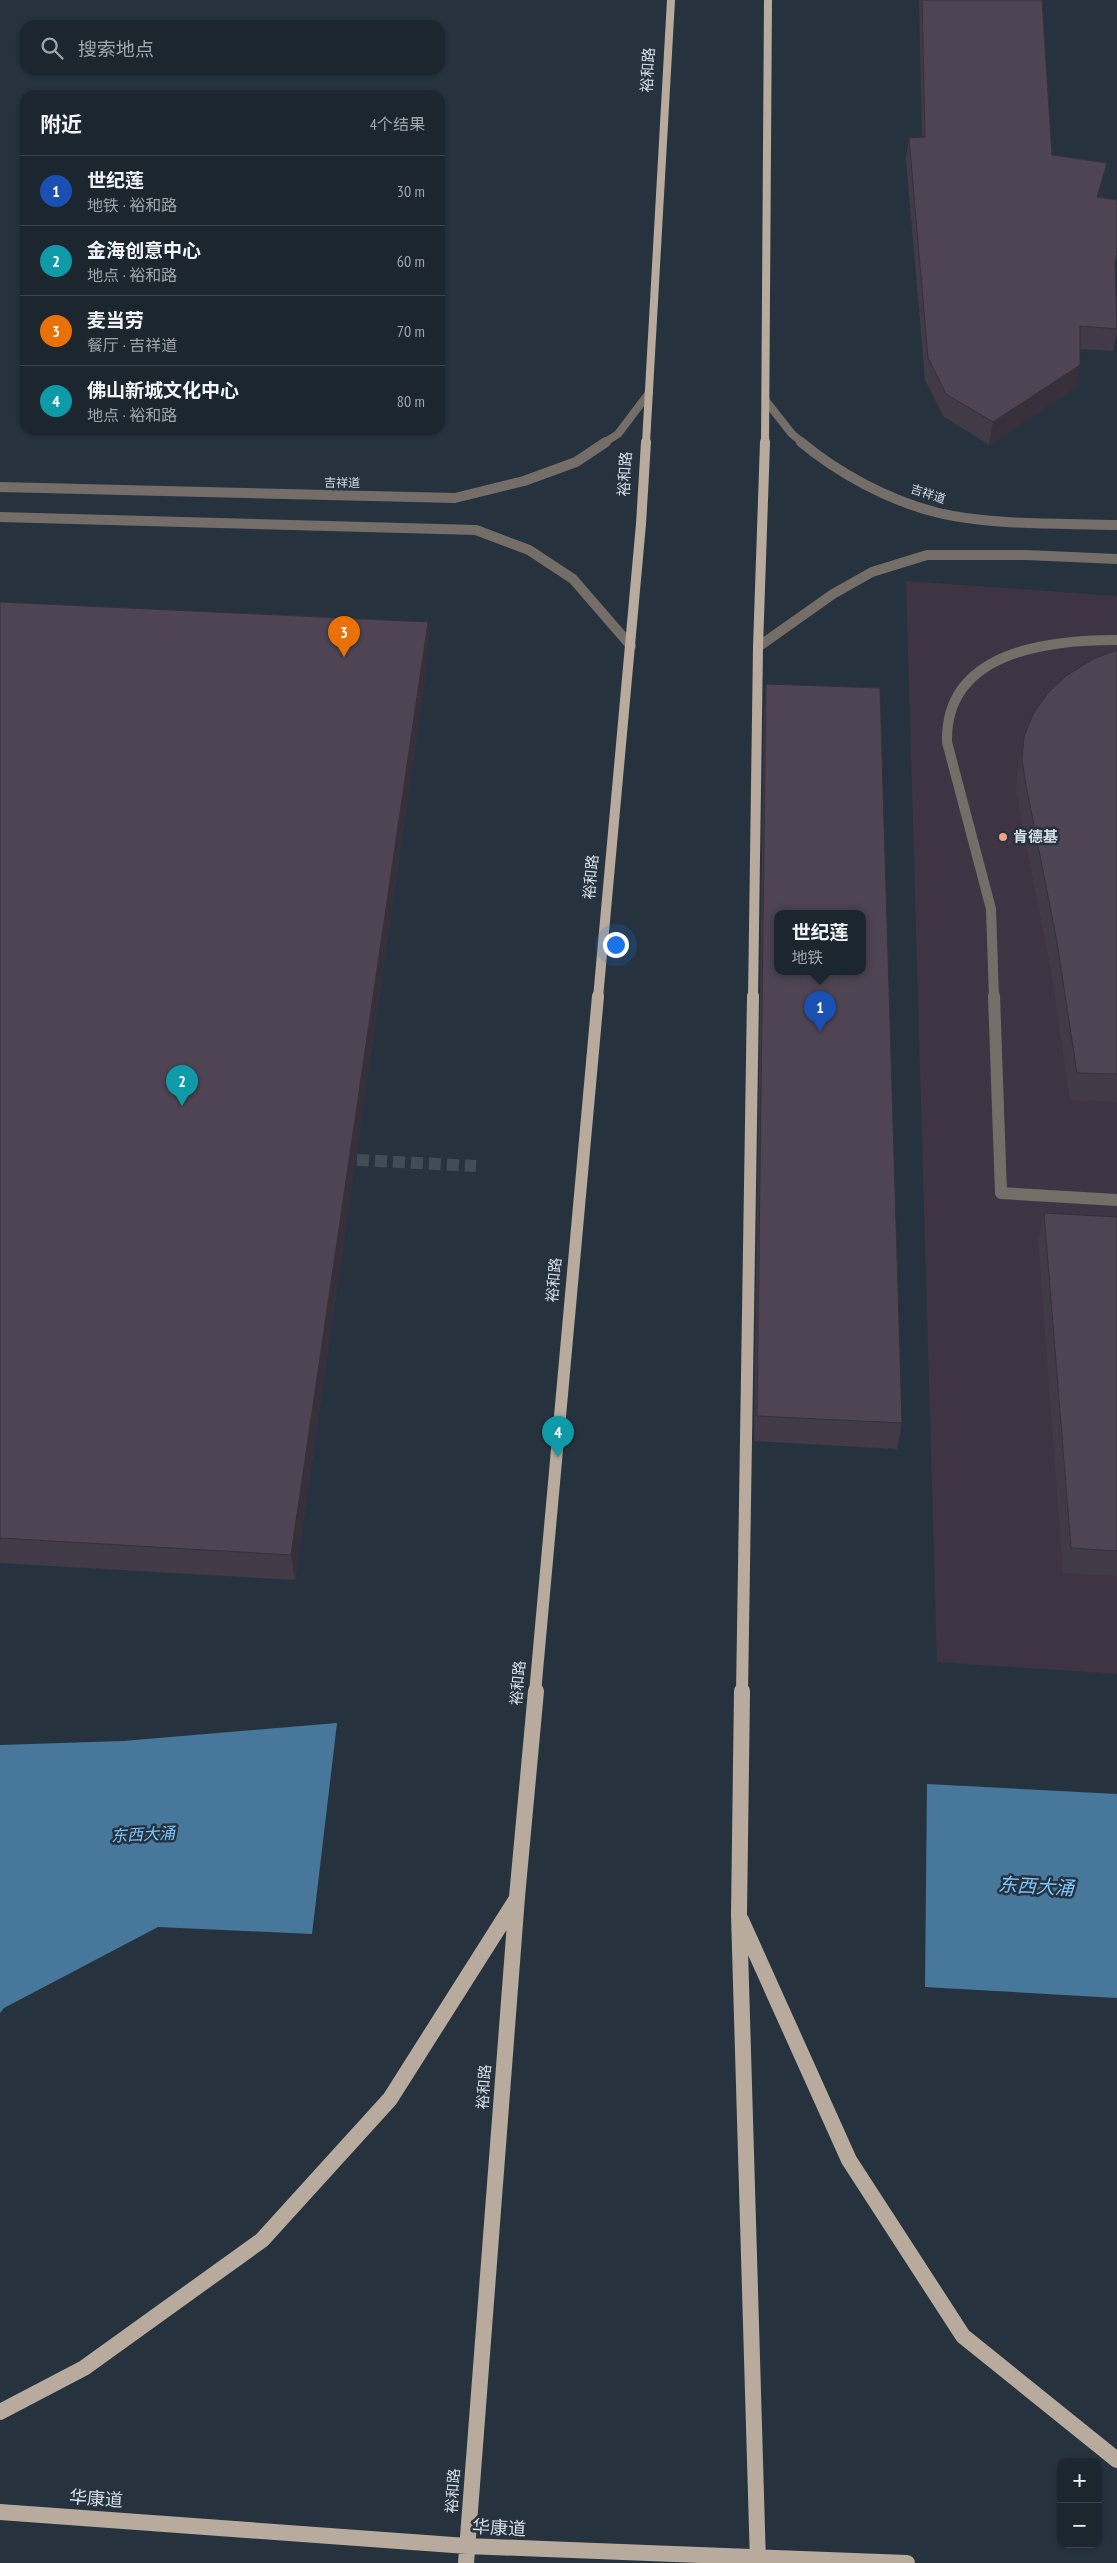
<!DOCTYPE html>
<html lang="zh">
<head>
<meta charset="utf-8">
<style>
  body { margin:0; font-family:"PT Sans Narrow","Noto Sans SC",sans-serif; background:#29323b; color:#f1f3f6 }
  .controls { position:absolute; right:15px; bottom:15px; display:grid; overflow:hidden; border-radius:10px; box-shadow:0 1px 4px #0004 }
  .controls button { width:45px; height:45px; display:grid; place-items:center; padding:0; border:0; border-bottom:1px solid #3a434b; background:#1c262f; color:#f1f3f6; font:25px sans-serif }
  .you { position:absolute; left:615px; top:944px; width:18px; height:18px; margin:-12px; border:4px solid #fff; border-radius:50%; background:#1a73e8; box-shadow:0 0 0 8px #1a73e833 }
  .badge { display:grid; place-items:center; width:32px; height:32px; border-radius:50%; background:#f2a07f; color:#fff; font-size:16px; font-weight:700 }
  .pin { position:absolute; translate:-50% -41px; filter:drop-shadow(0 1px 2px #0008) }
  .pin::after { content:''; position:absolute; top:26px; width:18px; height:15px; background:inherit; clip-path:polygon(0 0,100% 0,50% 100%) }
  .popup { position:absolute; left:774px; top:910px; width:92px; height:65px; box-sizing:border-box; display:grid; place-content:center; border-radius:10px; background:#1c262f; filter:drop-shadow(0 1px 4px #0005); font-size:16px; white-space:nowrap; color:#a0a5aa }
  .popup b { font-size:19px; color:#f1f3f6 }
  .popup::after { content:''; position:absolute; left:50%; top:100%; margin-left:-10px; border:10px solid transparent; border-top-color:#1c262f }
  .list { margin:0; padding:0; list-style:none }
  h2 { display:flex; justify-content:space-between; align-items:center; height:65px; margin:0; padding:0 20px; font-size:21px }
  h2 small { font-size:16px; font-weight:400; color:#a0a5aa }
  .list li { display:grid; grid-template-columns:32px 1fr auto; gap:15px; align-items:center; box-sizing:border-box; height:70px; padding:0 20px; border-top:1px solid #3a434b }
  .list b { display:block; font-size:19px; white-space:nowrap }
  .list p { margin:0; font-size:16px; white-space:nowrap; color:#a0a5aa }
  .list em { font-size:16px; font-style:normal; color:#a0a5aa }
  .icon { flex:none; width:28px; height:28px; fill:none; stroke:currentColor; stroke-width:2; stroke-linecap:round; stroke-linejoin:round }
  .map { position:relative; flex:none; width:1117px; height:2563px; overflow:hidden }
  .search { position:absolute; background:#1c262f; box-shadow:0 1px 4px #0004; left:20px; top:20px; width:425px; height:55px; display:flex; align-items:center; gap:12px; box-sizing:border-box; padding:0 18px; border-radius:15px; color:#a0a5aa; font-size:19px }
  .panel { position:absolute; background:#1c262f; box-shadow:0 1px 4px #0004; left:20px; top:90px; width:425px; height:345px; border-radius:15px }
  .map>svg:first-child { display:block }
  .commercial { fill:#3f3443 }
  .water { fill:#47789b }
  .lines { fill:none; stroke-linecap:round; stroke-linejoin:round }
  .minor-tunnel { stroke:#404d58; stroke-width:12; stroke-dasharray:12 6; stroke-linecap:butt }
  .minor-far2 { stroke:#756e68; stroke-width:8 }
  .minor-far1 { stroke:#756e68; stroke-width:10 }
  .minor { stroke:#756e68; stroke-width:12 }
  .major-far3 { stroke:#b8ab9d; stroke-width:8 }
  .major-far2 { stroke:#b8ab9d; stroke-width:10 }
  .major-far1 { stroke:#b8ab9d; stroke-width:12 }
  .major { stroke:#b8ab9d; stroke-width:16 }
  .wall { fill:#433a47 }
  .shaded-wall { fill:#37303a }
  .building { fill:#4e4453; stroke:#37303a; fill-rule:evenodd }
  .poi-dot { fill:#f2a07f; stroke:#26333f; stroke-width:2 }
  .labels { text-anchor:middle; stroke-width:5; stroke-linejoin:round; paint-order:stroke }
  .far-street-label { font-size:12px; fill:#d6dee7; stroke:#26333f }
  .street-label { font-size:15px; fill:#d6dee7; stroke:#26333f }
  .poi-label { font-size:15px; font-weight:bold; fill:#d6dee7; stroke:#26333f; text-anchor:start }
  .water-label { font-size:16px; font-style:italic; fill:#7dc6fd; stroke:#26333f }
  .near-street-label { font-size:18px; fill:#d6dee7; stroke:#26333f }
  .near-water-label { font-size:19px; font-style:italic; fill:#7dc6fd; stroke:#26333f }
</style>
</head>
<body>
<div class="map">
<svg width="1117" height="2563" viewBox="0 0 1117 2563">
  <rect width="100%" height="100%" fill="#26333f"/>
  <path class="commercial" d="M906,581l211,15v1078l-180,-12z"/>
  <path class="water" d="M337,1723l-25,211 -154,-7 -154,81 -4,5v-268l123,-4z
    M927,1784l190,10v204l-192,-11z"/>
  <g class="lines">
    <path class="minor-tunnel" d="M339,1159l137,7"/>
    <path class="minor-far2" d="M766,401l26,33 11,9
      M604,443l14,-9 31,-41"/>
    <path class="minor-far1" d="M801,442c37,31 87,58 134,70 53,14 127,11 182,13
      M0,487l455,11 69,-17 52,-19 30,-20
      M0,517l476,13 53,20 44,29 58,67
      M758,647l75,-53 39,-22 55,-17h99l91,4
      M994,998l-3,-89 -44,-167c-2,-91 101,-102 170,-102"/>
    <path class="minor" d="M994,996l7,197 116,7"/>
    <path class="major-far3" d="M646,443l25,-443
      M765,443l3,-443"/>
    <path class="major-far2" d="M598,998l43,-474 5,-82
      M753,998l5,-351 7,-205"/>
    <path class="major-far1" d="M535,1693l63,-697
      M742,1693l11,-697"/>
    <path class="major" d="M742,1691l-3,224 19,648
      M741,1920l108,240 114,176 154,124
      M0,2412l84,-44 178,-128 128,-141 126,-199
      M0,2512l467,34 440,17
      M466,2563l51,-666 19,-206"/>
  </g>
  <path class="wall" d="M919,0h123l10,155 51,29 -4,13 18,3v61l-2,7 2,64 -4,19 -33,-2 -4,38 -87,58 -46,-29 -18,-36 -19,-221 3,-21 13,-1z
    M0,602l428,20 1,28 -134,930 -295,-17z
    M1117,650v452l-47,-2 -19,-130 -31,-157 -4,-25 3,-23 5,-28z
    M766,684l136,739 -5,26 -143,-8 10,-729z
    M1044,1213l73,4v359l-54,-3 -25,-333z"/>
  <path class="shaded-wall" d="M1107,163l-4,21 -10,35 4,-22z
    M1117,254v7l-6,23 4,-22z
    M1080,365l-4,22 -87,58 4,-23z
    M428,622l1,28 -134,930 -4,-25z"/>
  <path class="building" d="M922,0h120l10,155 55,8 -10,34 20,3v54l-2,8 2,67 -37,-3v39l-87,57 -47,-28 -18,-36 -19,-220 16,-1z
    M0,602l428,20 -137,933 -291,-17z
    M1117,650v424l-40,-1 -20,-131 -31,-157 -4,-25 2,-23 9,-23 14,-20 19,-18 27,-17z
    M766,684l114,4 22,735 -145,-7zM778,913h84v58h-84z
    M1044,1213l73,4v334l-46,-3z"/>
  <circle class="poi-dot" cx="1003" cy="837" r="5"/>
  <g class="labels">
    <g class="far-street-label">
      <text transform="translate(342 483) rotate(1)" y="4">吉祥道</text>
      <text transform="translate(928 494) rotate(18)" y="4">吉祥道</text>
    </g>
    <g class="street-label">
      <text transform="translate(648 70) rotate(-87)" y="5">裕和路</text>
      <text transform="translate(625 474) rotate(-87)" y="5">裕和路</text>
      <text transform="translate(591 877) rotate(-85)" y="5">裕和路</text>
      <text transform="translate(554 1280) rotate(-85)" y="5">裕和路</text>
      <text transform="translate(518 1683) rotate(-85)" y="5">裕和路</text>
      <text transform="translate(484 2087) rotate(-86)" y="5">裕和路</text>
      <text transform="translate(453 2491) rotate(-86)" y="5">裕和路</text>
    </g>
    <g class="poi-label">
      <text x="1013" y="842">肯德基</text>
    </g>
    <g class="water-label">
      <text transform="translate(143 1834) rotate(-3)" y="6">东西大涌</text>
    </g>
    <g class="near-street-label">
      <text transform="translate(96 2499) rotate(4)" y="6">华康道</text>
      <text transform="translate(499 2528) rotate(3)" y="6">华康道</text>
    </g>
    <g class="near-water-label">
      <text transform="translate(1036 1886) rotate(3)" y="7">东西大涌</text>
    </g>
  </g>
</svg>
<div class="controls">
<button>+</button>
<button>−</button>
</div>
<div class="you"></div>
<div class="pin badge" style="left:820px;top:1032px;background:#1a4fb4">1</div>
<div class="popup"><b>世纪莲</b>地铁</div>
<div class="pin badge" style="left:182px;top:1106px;background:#0f9aa8">2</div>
<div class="pin badge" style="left:344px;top:657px;background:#e8710a">3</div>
<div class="pin badge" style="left:558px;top:1457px;background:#0f9aa8">4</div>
<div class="search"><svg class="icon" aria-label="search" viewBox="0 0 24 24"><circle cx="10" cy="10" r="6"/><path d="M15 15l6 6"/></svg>搜索地点</div>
<section class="panel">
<h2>附近<small>4个结果</small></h2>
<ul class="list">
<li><span class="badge" style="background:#1a4fb4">1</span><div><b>世纪莲</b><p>地铁 · 裕和路</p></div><em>30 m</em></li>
<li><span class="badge" style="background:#0f9aa8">2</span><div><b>金海创意中心</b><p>地点 · 裕和路</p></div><em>60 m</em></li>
<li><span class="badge" style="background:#e8710a">3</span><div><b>麦当劳</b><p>餐厅 · 吉祥道</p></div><em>70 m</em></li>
<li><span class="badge" style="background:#0f9aa8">4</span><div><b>佛山新城文化中心</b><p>地点 · 裕和路</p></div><em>80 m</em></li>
</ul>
</section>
</div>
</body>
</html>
